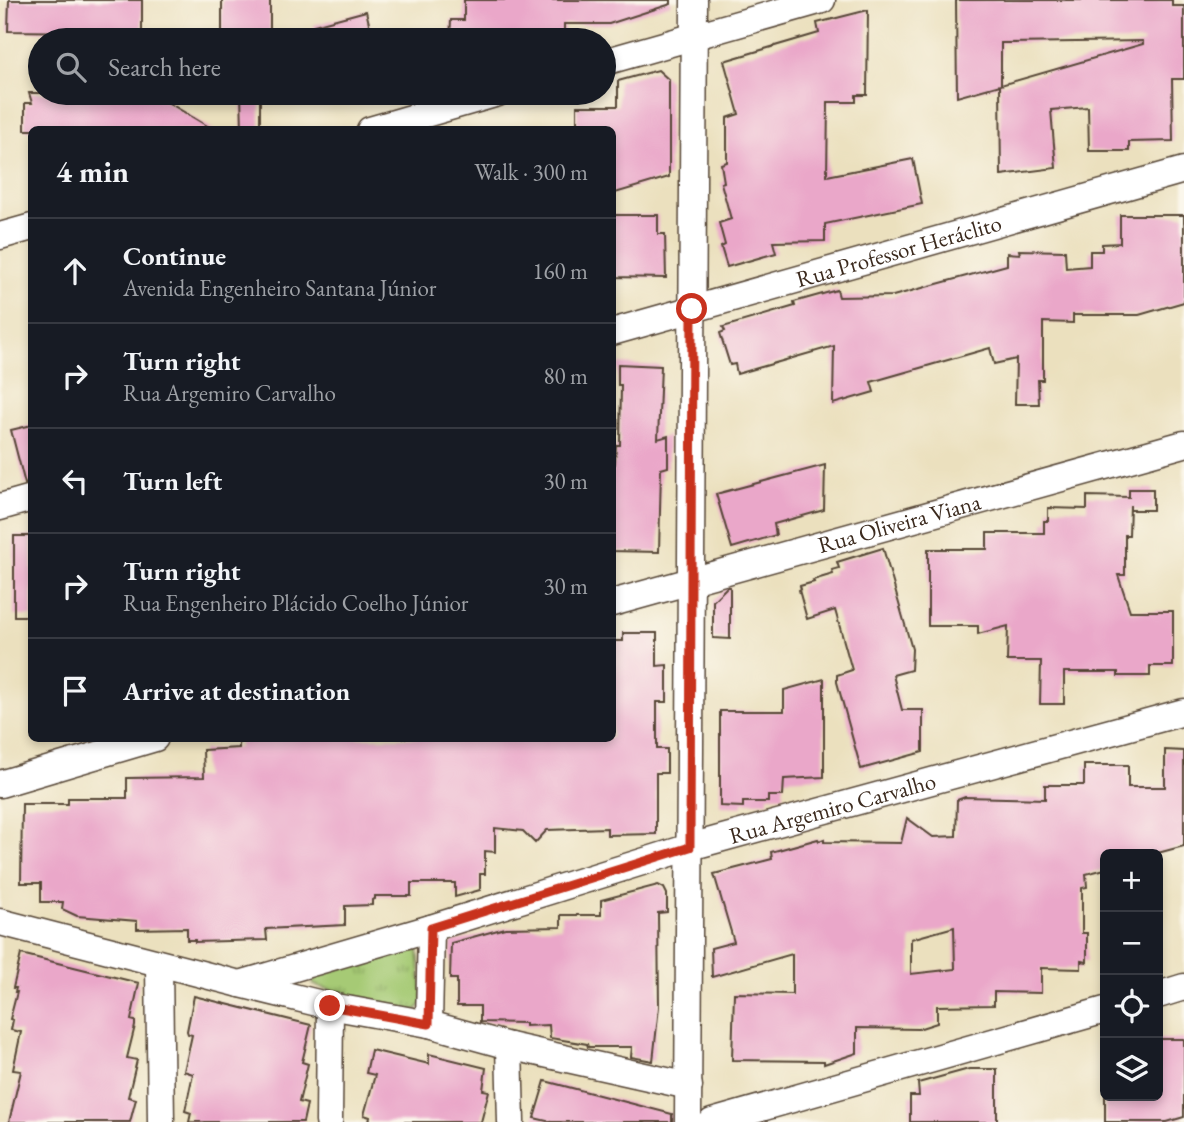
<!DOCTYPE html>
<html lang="en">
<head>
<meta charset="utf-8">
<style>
  body { margin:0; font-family:"EB Garamond",serif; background:#20242c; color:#f1f3f6 }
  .controls { position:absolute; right:21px; bottom:21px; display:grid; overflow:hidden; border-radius:10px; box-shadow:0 4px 10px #0003 }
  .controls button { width:63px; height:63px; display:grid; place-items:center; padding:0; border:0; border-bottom:2px solid #363941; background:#171b24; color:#f1f3f6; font:35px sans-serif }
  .stop { position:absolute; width:21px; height:21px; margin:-16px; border:5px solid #c8321e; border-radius:50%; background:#fff }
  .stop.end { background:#c8321e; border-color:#fff; box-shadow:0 2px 7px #0008 }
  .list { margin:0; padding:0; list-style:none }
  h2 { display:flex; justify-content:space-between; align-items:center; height:91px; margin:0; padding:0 28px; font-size:30px }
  h2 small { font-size:23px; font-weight:400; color:#9ea1a6 }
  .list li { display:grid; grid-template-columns:46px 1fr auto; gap:21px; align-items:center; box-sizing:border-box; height:105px; padding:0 28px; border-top:2px solid #363941 }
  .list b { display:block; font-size:26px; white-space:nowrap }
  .list p { margin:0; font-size:23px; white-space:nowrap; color:#9ea1a6 }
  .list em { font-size:23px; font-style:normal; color:#9ea1a6 }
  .icon { flex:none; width:38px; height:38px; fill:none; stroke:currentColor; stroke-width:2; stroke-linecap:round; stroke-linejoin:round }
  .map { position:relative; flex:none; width:1184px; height:1122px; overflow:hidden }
  .search { position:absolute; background:#171b24; box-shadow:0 4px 10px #0003; left:28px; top:28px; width:588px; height:77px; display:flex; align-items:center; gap:18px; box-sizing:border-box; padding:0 24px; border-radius:38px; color:#9ea1a6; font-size:26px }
  .panel { position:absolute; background:#171b24; box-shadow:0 4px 10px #0003; left:28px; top:126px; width:588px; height:616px; border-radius:10px }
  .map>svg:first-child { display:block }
  .park { fill:url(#park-tufts); stroke:#707a49; stroke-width:2 }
  .building { fill:#eaa7c9; fill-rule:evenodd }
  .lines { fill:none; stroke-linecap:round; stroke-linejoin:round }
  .minor-casing { stroke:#554536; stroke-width:29 }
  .minor { stroke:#fff; stroke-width:26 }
  .route { stroke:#c8321e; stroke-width:9 }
  .labels { text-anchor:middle; stroke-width:6; stroke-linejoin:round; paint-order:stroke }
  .street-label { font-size:23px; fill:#3b2a1e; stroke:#fbf7ec }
</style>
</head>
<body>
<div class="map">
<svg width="1184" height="1122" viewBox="0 0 1184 1122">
  <defs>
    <pattern id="park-tufts" width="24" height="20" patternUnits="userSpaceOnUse" patternTransform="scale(1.75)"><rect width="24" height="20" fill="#a6ca74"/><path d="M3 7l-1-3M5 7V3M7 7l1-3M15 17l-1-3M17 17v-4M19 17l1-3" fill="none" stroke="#88a45f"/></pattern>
  </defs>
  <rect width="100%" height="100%" fill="#fbf7ec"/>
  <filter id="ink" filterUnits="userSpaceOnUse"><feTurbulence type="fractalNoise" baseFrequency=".0143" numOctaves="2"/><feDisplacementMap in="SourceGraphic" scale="14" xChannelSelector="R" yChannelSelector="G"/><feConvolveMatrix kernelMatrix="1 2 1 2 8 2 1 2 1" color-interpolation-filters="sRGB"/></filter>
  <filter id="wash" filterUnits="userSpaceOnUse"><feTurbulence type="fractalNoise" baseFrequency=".00686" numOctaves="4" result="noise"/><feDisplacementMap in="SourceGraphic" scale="28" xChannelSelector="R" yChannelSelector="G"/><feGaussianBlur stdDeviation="1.57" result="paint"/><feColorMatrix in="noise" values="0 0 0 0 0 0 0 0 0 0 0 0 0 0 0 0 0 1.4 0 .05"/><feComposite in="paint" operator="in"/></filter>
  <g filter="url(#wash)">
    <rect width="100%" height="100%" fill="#ebe0be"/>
    <path class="park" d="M411,947l7,2 5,54 -10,10 -99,-28 -1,-2 1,-7z"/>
    <g id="blocks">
      <path class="building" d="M9,0h133v40h-62l10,-8 -82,-1z
        M222,0h48v40h-48z
        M464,0h207v4l-62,20h-45v15l-114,1 1,-20h13z
        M956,0h216v6h12v73h-12l1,62 -44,1v9h-40l-1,-44 -37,3 5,58 -55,7 -1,-90 -43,12zM1143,41v3l-142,41v-42z
        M868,10l-1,85h-11v7h-28l-1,74 86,-17 9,45 -97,20v17l-52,1 3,11 -49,14 -6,-20 4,-2 -6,-22 12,-4 -10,-36 3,-1 -3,-18 6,-2v-44l12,-4 -15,-53 95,-28 -2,-10z
        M366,11l7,29h-58l-1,-15z
        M658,70l11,10v97l-57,17v-64h-35v-24h41v-25z
        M29,93h123l62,37h-189v-27h7z
        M241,93h19v36h-18z
        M612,215h46v19h7l1,44 -54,-1z
        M1120,215h64v87l-45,13h-66v8l-30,-1v58h-5l1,24h-24l1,-45 -22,5 -4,-16 -119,34 3,10 -41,12 1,-58 -97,28 -2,-10 -5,1 -10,-32 5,-2 -2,-4 72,-21 -1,-4 43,-12 2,7 54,-1 114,-31v-12l13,1 -1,-4 46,1 1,17 24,-2v-15h12v-7l18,-1z
        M618,364l43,2 -3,73 10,-3v31l-7,2 -2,83 -47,-1v-87h3l1,-19h4l1,-60h-3z
        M32,425v58l-7,1 -14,-54z
        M825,465l-1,45 -50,14 2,11 -44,13 -16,-54z
        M1129,489h24v21h-23v-5l-1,30h-4v40h-7l12,36h43v55h-23v10h-32v-4h-54v32h-24l1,-43h-34l1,-35 -30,8v-8h-50v-77h59v-16h57v-12h4v-13l39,1v-13l42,1z
        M14,536h18v80h-18z
        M883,548l29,101 -1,21 -18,5 9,35h21v42l-62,17 -24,-87v-7l15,-5 -17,-60 -28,9 -8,-29 2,-1 -1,-3 14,-4 -1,-2 20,-6 -1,-4 7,-2 -2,-6z
        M727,587h3v52l-17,-1v-37z
        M623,633h34v33l10,-1v37h-10v47h10v24h-11v61l-49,1v-7l-60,2 -12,13 -12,-12 -28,-3v24l-10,-1v23h-5v16l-25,7v-14h-44v13h-36v3l-3,1v5l-27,1v19l-79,4 1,11 -72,2v-2h-8v-12l-50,1v-8l-60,-5 -15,-7 1,-7h-22v-19h-20l1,-79h46v-6h59v-20l77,-1 -1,-27 36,-2v-10h373v-97h11z
        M824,679v98l-40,2 -1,17h-15v6h-25v5l-23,-1v-95h64v-21z
        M1165,750l19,1v95l-30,8h-49v15l-19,5 1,13 -5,1v45h5v29l-6,-1v8l-40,-1v25l-47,-1v13l-57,1v17l-19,6 -61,-1v25l-33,11v-3l-92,-1 2,-67 58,1v-40l-80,23 -1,-29 23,-6 -20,-68 58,-15 -1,-7 47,-13 1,2 5,-2v3l77,1 6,-25 26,19 23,-1 1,-36 8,-3 80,2v-14h39v-20h44v22h37zM954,927l1,42 -44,5v-35z
        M658,885l6,3 3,6v18l-9,1 1,94 -6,54 -22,-4 1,-10h-44l-1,-3 -37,-6 -1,-13 -24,1v-3l-45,-1v-16h-23v-27h-7l1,-36 54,-15 56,-1v-12h40v-15z
        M21,954l118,29 -8,37 4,1v5l-8,32 10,2 -9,37 8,2 -6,23h-121l12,-51 -8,-1 8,-38 -10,-2 2,-10 -3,-1 7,-27h-2l1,-4h-3z
        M194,996l117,29 -9,37 6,2 -9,38 8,2 -4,18h-114l2,-9 -6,-2 8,-37 -9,-3 8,-36 -4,-1 -1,-3z
        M1158,1039h26v78l-17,5h-62v-26h53z
        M371,1050l58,14v-10l57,14 -3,22 6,1 -8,31h-112l1,-5 -6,-2 11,-40 -9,-2z
        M969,1069h28v53h-87v-26h9l-1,-13z
        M545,1081l127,33v8h-121l-17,-4z"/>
    </g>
  </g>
  <g filter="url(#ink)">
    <use href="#blocks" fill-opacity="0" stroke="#554536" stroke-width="2"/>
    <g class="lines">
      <g class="minor-casing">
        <g id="minor">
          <path d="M604,62l218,-62"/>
          <path d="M370,130l128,-37"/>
          <path d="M0,236l32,-9"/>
          <path id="s1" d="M612,332l572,-162"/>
          <path d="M0,507l32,-9"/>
          <path id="s2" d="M612,603l572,-159"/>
          <path d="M0,784l155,-46"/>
          <path d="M0,922l240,62 90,22 99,18 80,22 180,40"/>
          <path d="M159,965l2,157"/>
          <path id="s3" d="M240,984l191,-56 259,-81 494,-135"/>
          <path d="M1158,995l26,-8"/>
          <path d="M429,1024l2,-96"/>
          <path d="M509,1046l2,76"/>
          <path d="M329,1122l1,-116"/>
          <path d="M688,1122l6,-1122"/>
          <path d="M712,1122l393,-112"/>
        </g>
      </g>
      <use href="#minor" class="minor"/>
    </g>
  </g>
  <g class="lines" filter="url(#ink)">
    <path class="route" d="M330,1006l99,18 2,-96 259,-81 2,-538"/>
  </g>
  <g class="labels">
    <g class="street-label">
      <text dy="8" stroke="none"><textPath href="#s1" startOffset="298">Rua Professor Heráclito</textPath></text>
      <text dy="8" stroke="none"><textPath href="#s2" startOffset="298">Rua Oliveira Viana</textPath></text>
      <text dy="8" stroke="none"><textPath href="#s3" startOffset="618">Rua Argemiro Carvalho</textPath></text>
    </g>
  </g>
</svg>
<div class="controls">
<button>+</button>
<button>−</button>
<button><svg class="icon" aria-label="locate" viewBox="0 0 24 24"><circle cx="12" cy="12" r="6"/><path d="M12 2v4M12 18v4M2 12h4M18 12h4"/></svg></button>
<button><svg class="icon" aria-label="layers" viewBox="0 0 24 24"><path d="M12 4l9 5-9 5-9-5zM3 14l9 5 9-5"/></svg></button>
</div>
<div class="stop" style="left:692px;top:309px"></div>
<div class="stop end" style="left:330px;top:1006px"></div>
<div class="search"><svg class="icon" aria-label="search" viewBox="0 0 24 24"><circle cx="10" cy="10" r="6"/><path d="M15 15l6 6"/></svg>Search here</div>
<section class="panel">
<h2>4 min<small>Walk · 300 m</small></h2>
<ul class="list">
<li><svg class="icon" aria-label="ahead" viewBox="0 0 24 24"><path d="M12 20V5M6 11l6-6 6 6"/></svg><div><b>Continue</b><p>Avenida Engenheiro Santana Júnior</p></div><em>160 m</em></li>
<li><svg class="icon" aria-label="right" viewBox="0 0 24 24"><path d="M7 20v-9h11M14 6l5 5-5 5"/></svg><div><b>Turn right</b><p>Rua Argemiro Carvalho</p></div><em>80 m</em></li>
<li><svg class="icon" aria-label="left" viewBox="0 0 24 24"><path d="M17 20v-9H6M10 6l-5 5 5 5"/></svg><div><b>Turn left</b></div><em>30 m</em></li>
<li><svg class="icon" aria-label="right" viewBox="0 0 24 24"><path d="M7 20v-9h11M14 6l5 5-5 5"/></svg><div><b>Turn right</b><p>Rua Engenheiro Plácido Coelho Júnior</p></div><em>30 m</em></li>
<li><svg class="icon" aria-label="arrive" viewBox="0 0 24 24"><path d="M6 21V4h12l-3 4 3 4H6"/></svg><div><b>Arrive at destination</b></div></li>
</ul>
</section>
</div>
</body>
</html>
